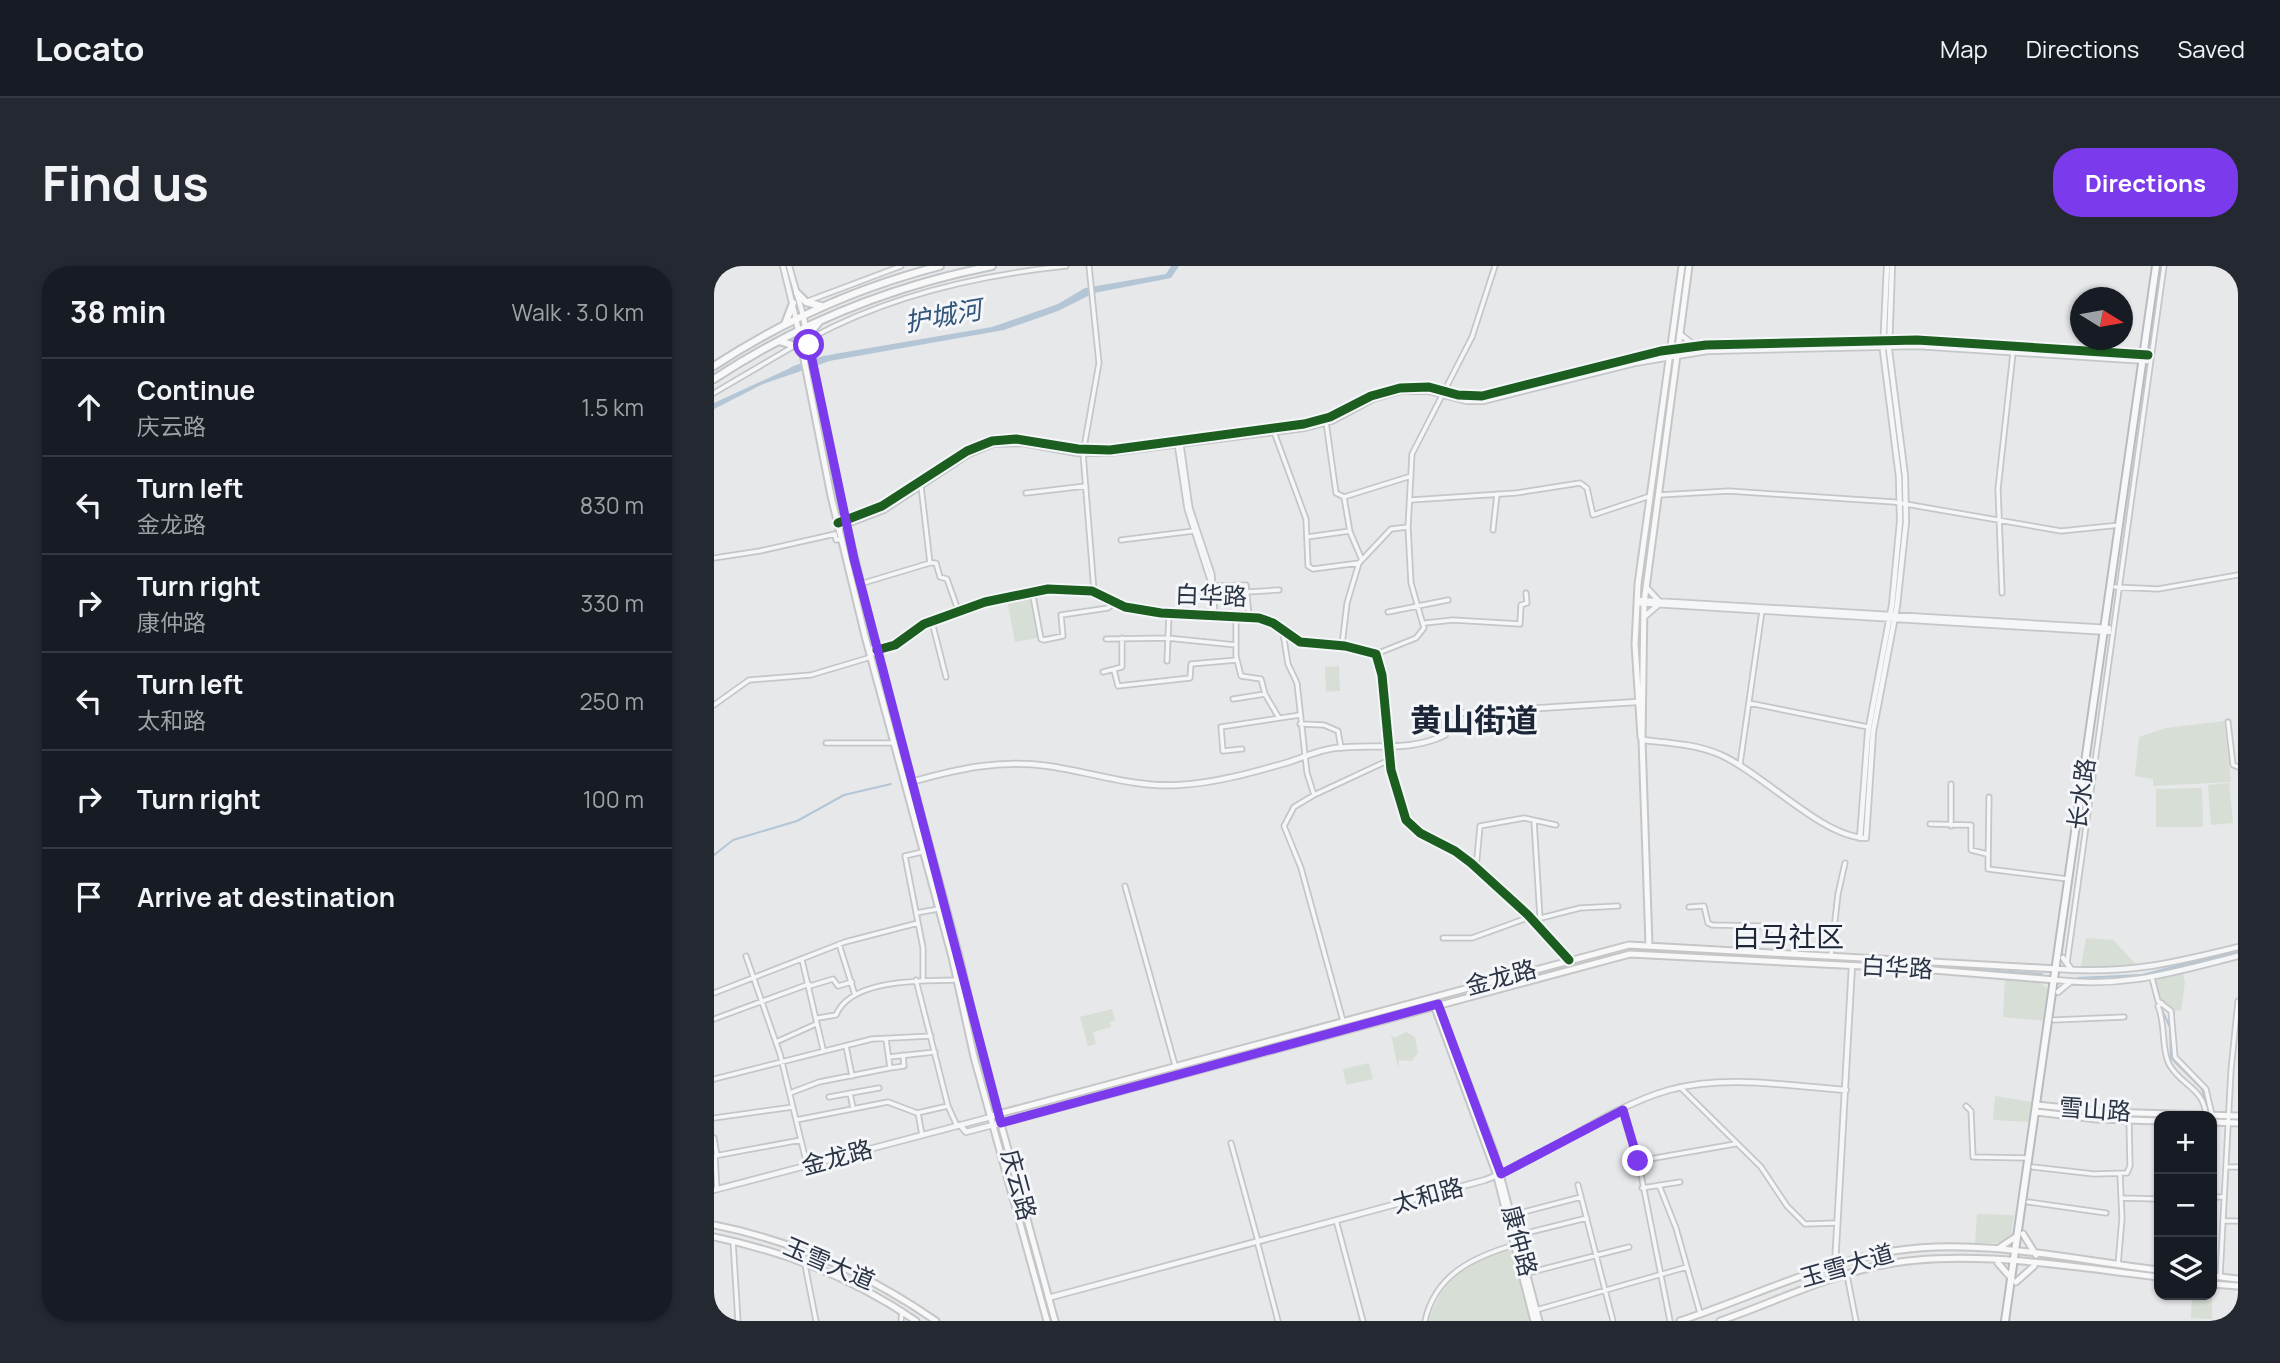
<!DOCTYPE html>
<html lang="en">
<head>
<meta charset="utf-8">
<style>
  body { margin:0; font-family:Manrope,"Noto Sans SC",sans-serif; background:#242831; color:#f1f3f6 }
  .controls { position:absolute; right:21px; bottom:21px; display:grid; overflow:hidden; border-radius:14px; box-shadow:0 2px 5px #0004 }
  .controls button { width:63px; height:63px; display:grid; place-items:center; padding:0; border:0; border-bottom:2px solid #363941; background:#171b24; color:#f1f3f6; font:35px sans-serif }
  .compass { position:absolute; left:1356px; top:21px; width:63px; height:63px; border-radius:50%; background:#171b24; box-shadow:0 2px 5px #0004; rotate:101deg }
  .stop { position:absolute; width:21px; height:21px; margin:-16px; border:5px solid #7c3aed; border-radius:50%; background:#fff }
  .stop.end { background:#7c3aed; border-color:#fff; box-shadow:0 2px 7px #0008 }
  .list { margin:0; padding:0; list-style:none }
  h2 { display:flex; justify-content:space-between; align-items:center; height:91px; margin:0; padding:0 28px; font-size:30px }
  h2 small { font-size:23px; font-weight:400; color:#9ea1a6 }
  .list li { display:grid; grid-template-columns:46px 1fr auto; gap:21px; align-items:center; box-sizing:border-box; height:98px; padding:0 28px; border-top:2px solid #363941 }
  .list b { display:block; font-size:26px; white-space:nowrap }
  .list p { margin:0; font-size:23px; white-space:nowrap; color:#9ea1a6 }
  .list em { font-size:23px; font-style:normal; color:#9ea1a6 }
  .icon { flex:none; width:38px; height:38px; fill:none; stroke:currentColor; stroke-width:2; stroke-linecap:round; stroke-linejoin:round }
  .map { position:relative; flex:none; width:1524px; height:1055px; overflow:hidden; border-radius:28px }
  header { display:flex; align-items:center; gap:42px; box-sizing:border-box; height:98px; padding:0 35px; background:#171b24; border-bottom:2px solid #363941 }
  header strong { font-size:33px }
  nav { display:flex; gap:38px; margin-inline-start:auto; font-size:24px }
  .intro { display:flex; align-items:center; justify-content:space-between; box-sizing:border-box; height:168px; padding:0 42px }
  h1 { margin:0; font-size:49px }
  .button { padding:18px 32px; border-radius:28px; background:#7c3aed; color:#fff; font-size:24px; font-weight:700 }
  main { display:flex; gap:42px; padding:0 42px }
  aside { flex:1; background:#171b24; border-radius:28px; box-shadow:0 2px 5px #0004 }
  .map>svg:first-child { display:block }
  .green { fill:#d7ded5 }
  .water { fill:#b4c6d5 }
  .lines { fill:none; stroke-linecap:round; stroke-linejoin:round }
  .stream { stroke:#b4c6d5; stroke-width:2 }
  .river { stroke:#b4c6d5; stroke-width:7 }
  .minor-casing { stroke:#c4c6c8; stroke-width:7 }
  .tertiary-casing { stroke:#c4c6c8; stroke-width:8 }
  .secondary-casing { stroke:#c4c6c8; stroke-width:9 }
  .primary-casing { stroke:#c1c5c8; stroke-width:10 }
  .trunk-casing { stroke:#b8bbbf; stroke-width:10 }
  .minor { stroke:#f5f6f7; stroke-width:3.5 }
  .tertiary { stroke:#f5f6f7; stroke-width:4.5 }
  .secondary { stroke:#f8f8f8; stroke-width:5 }
  .primary { stroke:#f8f8f8; stroke-width:6 }
  .trunk { stroke:#f8f8f8; stroke-width:6 }
  .cycleway-casing { stroke:#f4f6f9; stroke-width:13 }
  .cycleway { stroke:#1b5e20; stroke-width:9 }
  .route { stroke:#7c3aed; stroke-width:9 }
  .labels { text-anchor:middle; stroke-width:6; stroke-linejoin:round; paint-order:stroke }
  .street-label { font-size:24px; fill:#2b3545; stroke:#f4f6f9 }
  .water-label { font-size:26px; font-style:italic; fill:#33567a; stroke:#f4f6f9 }
  .quarter-label { font-size:28px; fill:#1d2636; stroke:#f4f6f9 }
  .district-label { font-size:32px; font-weight:bold; fill:#1d2636; stroke:#f4f6f9 }
</style>
</head>
<body>
<header>
<strong>Locato</strong>
<nav><a>Map</a><a>Directions</a><a>Saved</a></nav>
</header>
<div class="intro"><h1>Find us</h1><a class="button">Directions</a></div>
<main>
<aside>
<h2>38 min<small>Walk · 3.0 km</small></h2>
<ul class="list">
<li><svg class="icon" aria-label="ahead" viewBox="0 0 24 24"><path d="M12 20V5M6 11l6-6 6 6"/></svg><div><b>Continue</b><p>庆云路</p></div><em>1.5 km</em></li>
<li><svg class="icon" aria-label="left" viewBox="0 0 24 24"><path d="M17 20v-9H6M10 6l-5 5 5 5"/></svg><div><b>Turn left</b><p>金龙路</p></div><em>830 m</em></li>
<li><svg class="icon" aria-label="right" viewBox="0 0 24 24"><path d="M7 20v-9h11M14 6l5 5-5 5"/></svg><div><b>Turn right</b><p>康仲路</p></div><em>330 m</em></li>
<li><svg class="icon" aria-label="left" viewBox="0 0 24 24"><path d="M17 20v-9H6M10 6l-5 5 5 5"/></svg><div><b>Turn left</b><p>太和路</p></div><em>250 m</em></li>
<li><svg class="icon" aria-label="right" viewBox="0 0 24 24"><path d="M7 20v-9h11M14 6l5 5-5 5"/></svg><div><b>Turn right</b></div><em>100 m</em></li>
<li><svg class="icon" aria-label="arrive" viewBox="0 0 24 24"><path d="M6 21V4h12l-3 4 3 4H6"/></svg><div><b>Arrive at destination</b></div></li>
</ul>
</aside>
<div class="map">
<svg width="1524" height="1055" viewBox="0 0 1524 1055">
  <rect width="100%" height="100%" fill="#e6e8ea"/>
  <path class="green" d="M323,327l6,44 -28,5 -8,-43z
    M625,400l1,25 -14,1 -1,-25z
    M1510,455l7,61 -78,4v-7l-18,-3 4,-39 27,-9z
    M1515,517l4,40 -22,2 -3,-40z
    M1488,522l1,39h-47v-38z
    M1372,672l27,2 23,24 -29,5 -26,-2z
    M1469,707l2,9 -4,29 -5,-1 -2,7 -7,-12 -9,-5 -4,-20z
    M1291,713c16,0 33,-2 44,12l-5,30 -41,-4z
    M398,743l3,11 -5,2 1,5 -18,5 3,12 -8,2 -8,-29z
    M692,766l9,5 3,16 -6,8 -13,-1 -1,8 -7,-34 3,4z
    M655,797l4,16 -27,6 -3,-16z
    M1281,830l37,6 -3,20 -36,-2z
    M1263,948l37,1 -3,20 -11,8h-25z
    M798,983l19,72h-102c12,-42 42,-64 83,-72z
    M1498,1024v29l-21,-1 1,-23h20z"/>
  <path class="water" d="M457,0h8l-8,12 -77,15 -36,18 -54,19 -186,33 -1,-5 17,-4 158,-27 66,-23 27,-16 81,-14z
    M85,98l2,7 -38,13 -49,25v-6z
    M1524,683v4l-96,23 -65,3v-2l65,-3z
    M1154,695l175,12v2z"/>
  <g class="lines">
    <path class="stream" d="M0,589l19,-15 64,-19 47,-26 47,-11
      M1105,693l20,1
      M1446,740l10,21 1,31 31,31 6,21"/>
    <path class="river" d="M79,104l32,-11"/>
    <g class="minor-casing">
      <path id="minor" d="M375,0l10,97 -16,90 11,138
        M94,35l93,-35
        M97,72c77,-42 168,-63 255,-72
        M0,127l80,-47
        M612,156l10,71 8,4 6,35 12,28
        M560,166l32,87 2,47 5,3 46,-6
        M463,177l10,66 23,71 1,37
        M467,179l9,63 22,66 3,43
        M312,227l60,-7
        M945,229l70,-4 165,11 167,29 59,-6
        M630,231l67,-21
        M697,234l105,-7 64,-10 7,5 6,27 57,-19
        M779,264l4,-36
        M593,271l43,-6
        M407,274l73,-9
        M0,292l46,-7 75,-17 1,6 6,-1
        M216,297h6l4,14 7,2 12,34
        M146,318l70,-21 -9,-77
        M499,320l33,-1 3,32
        M1401,321l43,2 80,-14
        M318,325l9,48 3,1 19,-4 -2,-21 47,-7 7,-6
        M533,326l32,-2
        M1288,327l-4,-104 15,-136
        M674,346l60,-12
        M522,351v39l5,20 20,3 4,15 14,24
        M218,356l14,55
        M711,357l28,-3 67,4 1,-19 6,-2 -1,-10
        M569,367l5,31 9,19 10,90 7,22
        M392,373l61,-1 69,7
        M628,379l5,-42 12,-40 32,-34 17,-2
        M164,384l17,-5 29,-21 61,-22 63,-13 44,2 33,16 36,6 98,5 14,5 27,19 45,4 31,8 6,21 9,95 15,50 14,13 35,18 16,12 57,52 41,45
        M662,388l40,-16 8,-10 -13,-45 -3,-56 4,-73 60,-117 23,-71
        M453,395l2,-47
        M400,404l4,16 72,-8 1,-14 46,-4
        M389,406l19,-5v-29
        M519,433l32,-5
        M1035,437l119,24
        M0,439l35,-25 62,-5 60,-18
        M1514,456l5,43 5,2
        M586,458l24,1 14,6 3,17
        M112,477h67
        M528,483l-19,2 -2,-24 79,-12
        M1026,498l22,-153
        M1237,518v42
        M1275,531l-1,72 80,10
        M820,555l6,97
        M1216,558l41,1v25l16,4
        M208,586l-17,4 18,92v32
        M762,603l4,-43 44,-8 32,7
        M411,620l50,179
        M975,641l15,-1 4,17 4,2 50,1 18,8v19
        M202,647l22,-4
        M827,652l39,-10 38,-2
        M729,672h29l58,-21
        M125,678l16,51
        M1117,689l7,-61 7,-31
        M32,690l34,98 27,111
        M88,694l21,89
        M1353,697l97,-697
        M1438,712l6,23 13,10 4,46 31,32 6,26
        M202,714l32,126 9,20
        M96,720l23,-7 5,7 14,-4
        M0,727l131,-51 73,-19
        M1448,737l-4,3c8,19 3,43 11,58 11,21 35,24 37,51
        M104,752l18,-3c15,-37 88,-34 121,-35
        M0,753l95,-35
        M1340,754l70,-3
        M629,755l-42,-153 -17,-42 10,-19 20,-12 75,-35
        M62,776l40,-18
        M132,780l6,30
        M175,791l46,-5
        M176,802l14,-2 -1,-11
        M0,813l158,-40 59,-3
        M966,821l81,80 26,39 18,18 32,-1
        M76,827l29,-11 71,-14 -4,-29
        M136,827l3,15
        M115,831l50,-9
        M1252,840l5,5 2,46 55,1
        M909,844l13,39 34,172
        M204,847l4,22
        M0,852l79,-11
        M82,854l92,-18 29,11 31,-7
        M0,872l3,18
        M517,877l27,98
        M0,890l87,-16
        M1,890l2,33
        M924,895l97,-17
        M1319,901l61,7 33,-1 3,-7 -1,-46
        M1512,901h12
        M864,919l35,136
        M945,919l17,43 24,85
        M928,922l38,-6
        M1498,931h12
        M1407,932l38,1
        M1314,936l78,11
        M798,949l69,-18
        M622,954l27,101
        M1509,955h15
        M804,969l69,-17
        M19,975l5,80
        M543,975l21,80
        M91,999l11,56
        M1404,999l4,-47 -2,-44
        M814,1007l101,-26
        M1133,1009l9,46
        M1506,1011l11,-207 7,-69
        M822,1044l151,-43
        M187,1055l1,-10
        M711,1055c10,-46 48,-64 89,-76"/>
    </g>
    <g class="tertiary-casing">
      <path id="tertiary" d="M69,0l13,53
        M75,0l14,49
        M966,68l15,12
        M130,256c55,-16 100,-70 149,-81 38,-9 77,12 116,9 39,-3 77,-10 116,-15 30,-4 60,-6 89,-13 32,-8 57,-30 89,-35 28,-4 52,12 79,9l179,-45 45,-6 211,-5 231,15
        M125,261l45,-17 85,-56 24,-10 29,-1 55,10h33l195,-25 27,-7 41,-22 28,-8h27l38,10h17l152,-38 72,-12 210,-5 230,15
        M932,321l13,14
        M923,334l472,28
        M923,337l472,29
        M930,351l14,-12
        M928,474c27,3 54,4 79,15 44,20 101,82 145,83l7,-106 24,-126 9,-84 -1,-46 -16,-126 3,-84
        M197,516c46,-13 89,-23 137,-16 43,6 87,22 131,19 37,-2 75,-13 110,-23 15,-5 30,-12 46,-14 38,-5 73,5 110,-13l1,-21 191,-12
        M1146,572l8,-106 24,-127 8,-84 -1,-44 -16,-126 4,-85
        M1349,692l8,11
        M1343,703c72,5 112,-5 181,-22
        M1341,714c70,8 116,-7 183,-24
        M1344,726l12,-10
        M246,859l6,7 27,-7
        M0,924l277,-73
        M1121,999l17,-300
        M334,1032l437,-118c64,-23 118,-71 184,-90 56,-16 120,-4 177,0"/>
    </g>
    <g class="secondary-casing">
      <path id="secondary" d="M89,49l36,179 38,156 82,306 23,99 73,266
        M82,53l35,177 34,140 87,321 22,100 73,264
        M927,471l-6,-93 3,-60 44,-318
        M935,679l-7,-205 2,-137 45,-337
        M724,738l56,148 45,169
        M720,739l62,168 38,148
        M1323,839l67,7 134,4
        M1322,846l61,7 62,2
        M277,850l638,-171 428,24
        M1498,856l26,1
        M280,859l636,-171 291,15 134,11
        M0,959c81,16 154,49 222,96
        M1309,968l13,21
        M0,971c72,15 141,42 202,84
        M1285,982l18,-12
        M1284,997l14,16
        M1498,1010l26,3
        M1302,1016l18,-16
        M1498,1018l26,2
        M966,1055c70,-23 140,-58 213,-70 87,-14 179,9 266,19
        M1006,1055c52,-18 103,-43 157,-55 86,-19 195,1 282,11"/>
    </g>
    <g class="primary-casing">
      <path id="primary" d="M83,27l9,9 15,4
        M71,58l8,-21
        M65,75l23,7
        M95,79l2,-13 8,-10
        M0,100c70,-46 145,-79 226,-100
        M0,113c85,-56 177,-93 278,-113"/>
    </g>
    <g class="trunk-casing">
      <path id="trunk" d="M1291,1055l151,-1055"/>
    </g>
    <use href="#minor" class="minor"/>
    <use href="#tertiary" class="tertiary"/>
    <use href="#secondary" class="secondary"/>
    <use href="#primary" class="primary"/>
    <use href="#trunk" class="trunk"/>
    <g class="cycleway-casing">
      <path id="cycleway" d="M124,257l44,-17 85,-55 25,-10 24,-2 62,10 32,1 194,-26 26,-7 41,-21 29,-8 29,-1 29,8 24,1 179,-45 45,-6 211,-5 231,15
        M163,384l18,-5 29,-21 61,-22 63,-13 44,2 33,16 36,6 98,5 14,5 27,19 45,4 31,8 6,21 9,95 15,50 14,13 35,18 16,12 57,52 41,45"/>
    </g>
    <use href="#cycleway" class="cycleway"/>
  </g>
  <g class="lines">
    <path class="route" d="M95,79l45,214 147,564 437,-119 63,170 122,-64 15,51"/>
  </g>
  <g class="labels">
    <g class="street-label">
      <text transform="translate(497 330) rotate(2)" y="8">白华路</text>
      <text transform="translate(1368 528) rotate(-82)" y="8">长水路</text>
      <text transform="translate(1183 702) rotate(3)" y="8">白华路</text>
      <text transform="translate(787 712) rotate(-15)" y="8">金龙路</text>
      <text transform="translate(1381 844) rotate(4)" y="8">雪山路</text>
      <text transform="translate(123 892) rotate(-15)" y="8">金龙路</text>
      <text transform="translate(304 919) rotate(75)" y="8">庆云路</text>
      <text transform="translate(714 930) rotate(-15)" y="8">太和路</text>
      <text transform="translate(805 975) rotate(75)" y="8">康仲路</text>
      <text transform="translate(115 998) rotate(23)" y="8">玉雪大道</text>
      <text transform="translate(1133 1000) rotate(-16)" y="8">玉雪大道</text>
    </g>
    <g class="water-label">
      <text transform="translate(229 50) rotate(-10)" y="9">护城河</text>
    </g>
    <g class="quarter-label">
      <text x="1074" y="681">白马社区</text>
    </g>
    <g class="district-label">
      <text x="760" y="466">黄山街道</text>
    </g>
  </g>
</svg>
<div class="controls">
<button>+</button>
<button>−</button>
<button><svg class="icon" aria-label="layers" viewBox="0 0 24 24"><path d="M12 4l9 5-9 5-9-5zM3 14l9 5 9-5"/></svg></button>
</div>
<svg class="compass" viewBox="-18 -18 36 36"><path d="M0-13l5 13h-10z" fill="#e53935"/><path d="M0 13l5-13h-10z" fill="#9ea1a6"/></svg>
<div class="stop" style="left:95px;top:79px"></div>
<div class="stop end" style="left:924px;top:895px"></div>
</div>
</main>
</body>
</html>
